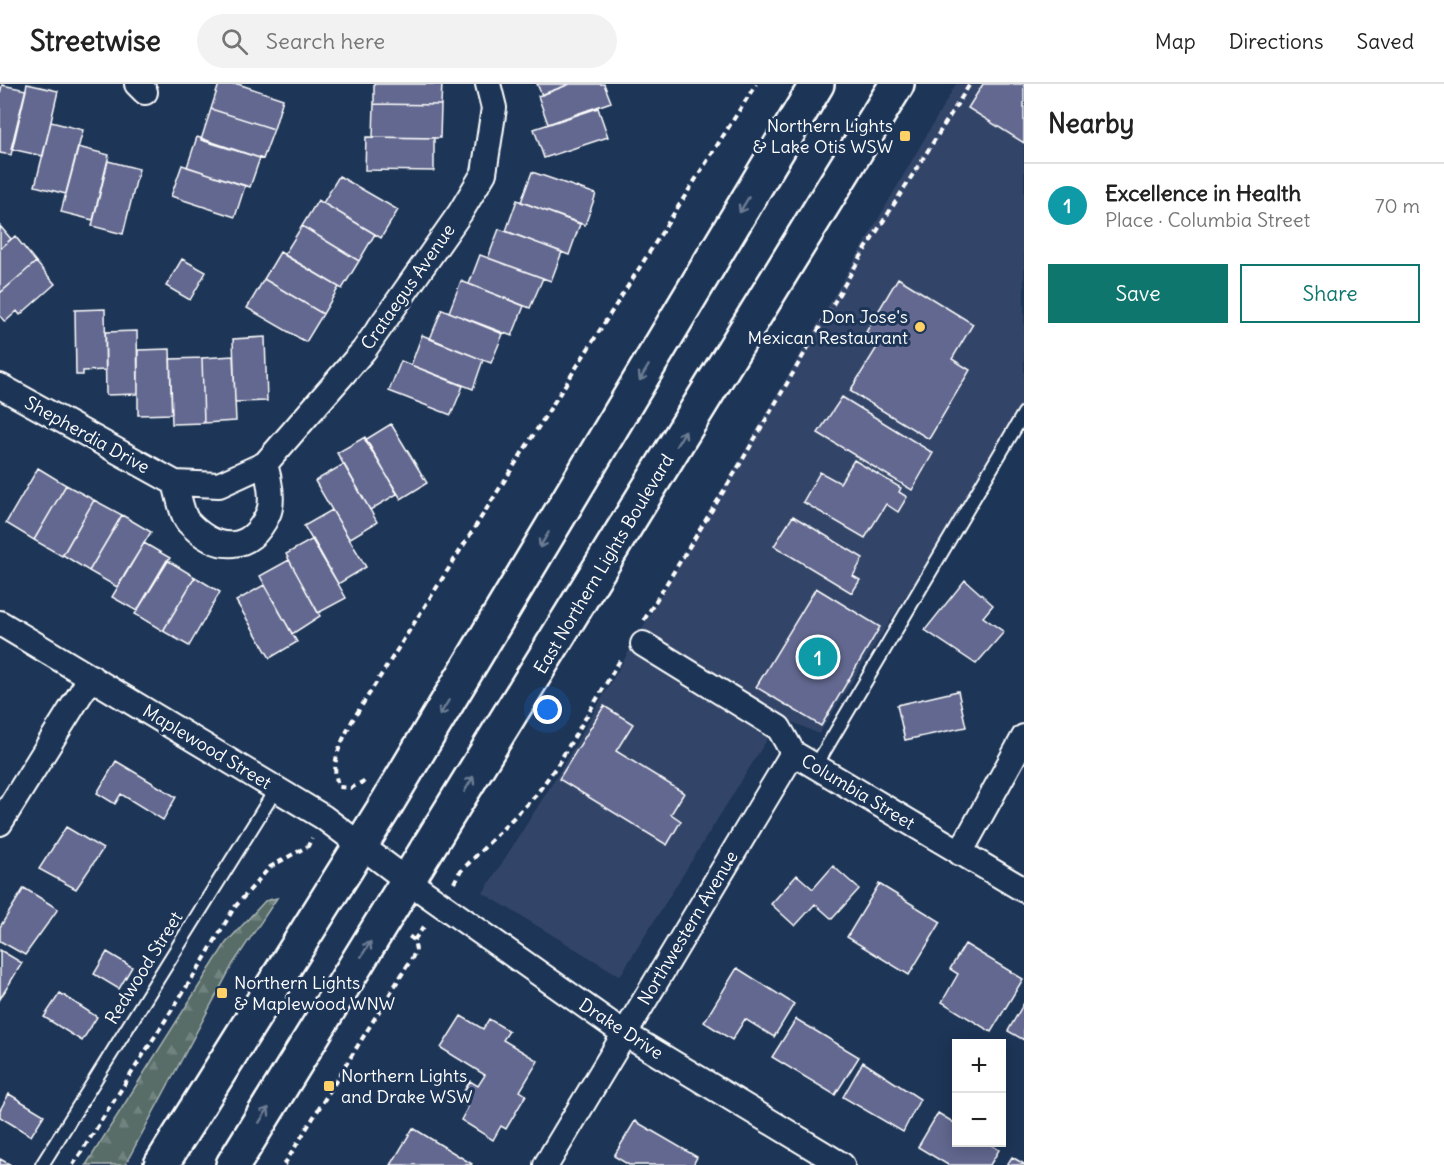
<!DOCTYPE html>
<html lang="en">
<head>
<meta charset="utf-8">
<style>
  body { margin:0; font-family:Delius,sans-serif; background:#f2f2f2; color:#222 }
  .controls { position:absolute; right:18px; bottom:18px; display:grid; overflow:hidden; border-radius:0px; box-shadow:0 3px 15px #0003 }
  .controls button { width:54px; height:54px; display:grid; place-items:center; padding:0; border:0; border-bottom:2px solid #e0e0e0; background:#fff; color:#222; font:30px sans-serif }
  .you { position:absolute; left:548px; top:626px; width:21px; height:21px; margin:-15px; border:4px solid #fff; border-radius:50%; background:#1a73e8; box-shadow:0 0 0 9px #1a73e833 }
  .badge { display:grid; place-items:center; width:39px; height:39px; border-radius:50%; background:#0f766e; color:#fff; font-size:20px; font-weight:700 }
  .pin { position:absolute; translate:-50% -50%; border:3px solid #fff; box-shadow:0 2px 6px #0006 }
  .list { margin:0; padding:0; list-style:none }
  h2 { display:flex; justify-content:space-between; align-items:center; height:78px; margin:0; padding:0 24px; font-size:26px }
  h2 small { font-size:20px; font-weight:400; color:#767676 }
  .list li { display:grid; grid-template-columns:39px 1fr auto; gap:18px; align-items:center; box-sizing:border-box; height:84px; padding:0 24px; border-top:2px solid #e0e0e0 }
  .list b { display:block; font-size:22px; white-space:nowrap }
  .list p { margin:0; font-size:20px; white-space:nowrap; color:#767676 }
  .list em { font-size:20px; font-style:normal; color:#767676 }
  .actions { display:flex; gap:12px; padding:18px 24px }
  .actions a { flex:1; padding:14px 0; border:2px solid #0f766e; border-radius:0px; text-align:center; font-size:21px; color:#0f766e }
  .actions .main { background:#0f766e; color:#fff }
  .icon { flex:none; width:33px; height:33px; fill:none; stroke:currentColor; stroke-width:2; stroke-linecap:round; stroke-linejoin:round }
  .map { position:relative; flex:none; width:1024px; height:1081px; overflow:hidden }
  header { display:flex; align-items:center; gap:36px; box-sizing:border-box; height:84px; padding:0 30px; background:#fff; border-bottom:2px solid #e0e0e0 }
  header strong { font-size:28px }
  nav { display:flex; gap:33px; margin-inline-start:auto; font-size:21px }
  .search { width:420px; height:54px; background:#f2f2f2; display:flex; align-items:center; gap:15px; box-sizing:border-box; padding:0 21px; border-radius:33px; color:#767676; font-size:22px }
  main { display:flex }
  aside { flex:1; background:#fff }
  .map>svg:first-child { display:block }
  .built { fill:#324468 }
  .forest { fill:url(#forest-firs); stroke:#acb6b4; stroke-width:1.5 }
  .building { fill:#62688f; stroke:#fff; stroke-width:1.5 }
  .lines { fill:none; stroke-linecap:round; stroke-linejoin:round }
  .service-casing { stroke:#fff; stroke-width:16 }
  .minor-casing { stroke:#fff; stroke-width:28 }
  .primary-casing { stroke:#fff; stroke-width:38 }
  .path { stroke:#fff; stroke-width:4; stroke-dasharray:6 4.5; stroke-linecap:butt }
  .service { stroke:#1d3557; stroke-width:12 }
  .minor { stroke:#1d3557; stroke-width:24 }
  .primary { stroke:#1d3557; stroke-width:33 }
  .oneway { stroke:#6c7c92 }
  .poi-dot { fill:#ffd166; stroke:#1d3557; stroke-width:2 }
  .labels { text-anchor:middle; stroke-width:6; stroke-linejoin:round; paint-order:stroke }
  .poi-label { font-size:18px; fill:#fff; stroke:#1d3557; text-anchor:end }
  .street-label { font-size:18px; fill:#fff; stroke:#1d3557 }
</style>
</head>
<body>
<header>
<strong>Streetwise</strong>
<div class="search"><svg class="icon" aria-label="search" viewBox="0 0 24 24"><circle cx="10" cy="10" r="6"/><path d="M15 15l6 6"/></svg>Search here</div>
<nav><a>Map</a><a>Directions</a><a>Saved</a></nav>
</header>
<main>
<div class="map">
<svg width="1024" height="1081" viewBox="0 0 1024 1081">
  <defs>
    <pattern id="forest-firs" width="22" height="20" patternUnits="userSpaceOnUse" patternTransform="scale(1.5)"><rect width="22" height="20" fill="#586d68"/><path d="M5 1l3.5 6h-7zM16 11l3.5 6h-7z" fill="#71837f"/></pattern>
  </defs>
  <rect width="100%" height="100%" fill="#1d3557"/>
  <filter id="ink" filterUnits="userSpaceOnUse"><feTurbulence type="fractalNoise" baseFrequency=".0167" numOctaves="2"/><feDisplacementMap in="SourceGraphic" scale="12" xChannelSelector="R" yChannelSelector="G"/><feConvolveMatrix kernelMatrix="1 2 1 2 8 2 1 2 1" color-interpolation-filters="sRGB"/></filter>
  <g filter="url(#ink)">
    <path class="built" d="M956,0h68v325l-205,325 -38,-17 -161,259 -137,-83 74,-117z"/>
    <path class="forest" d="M277,814l-44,66 -108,201h-39l140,-222 39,-42z"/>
    <path class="building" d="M27,0l31,7 -15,65 -32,-7z
      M219,0h19l45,15 -9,30 -63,-20z
      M374,0h68l-1,21 -67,-1z
      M537,0h33l-28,11z
      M570,0h34l7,18 -63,22 -10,-28z
      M983,0h41v59l-56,-35z
      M2,1l24,5 -15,65 -11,-2v-59z
      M374,20l67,1 -1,33 -67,-1z
      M598,24l10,29 -64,21 -10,-29z
      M211,25l63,20 -11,30 -62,-19z
      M51,38l32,8 -17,64 -31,-8z
      M197,53l63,21 -10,29 -63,-20z
      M366,53l68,1v33l-69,-1z
      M78,63l31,8 -16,65 -32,-8z
      M108,77l31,8 -16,65 -31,-8z
      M182,81l63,21 -10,31 -64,-21z
      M532,88l64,22 -11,31 -64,-23z
      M339,92l59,34 -17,28 -58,-35z
      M318,116l57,34 -16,27 -57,-35z
      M517,116l63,24 -11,31 -63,-24z
      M0,142l11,13 -11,10z
      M302,142l57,35 -17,28 -58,-34z
      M499,145l63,23 -11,29 -63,-23z
      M15,152l21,26 -36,31v-44z
      M280,168l59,35 -16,27 -59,-35z
      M480,171l63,23 -13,30 -61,-24z
      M182,175l24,13 -16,28 -24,-14z
      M36,178l19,22 -35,31 -3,-4 -12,11 -5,-6v-23z
      M898,194l75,46 -21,35 18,11 -41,69 -79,-48 31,-50 -15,-9z
      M264,195l59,35 -17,28 -59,-34z
      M461,197l63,25 -12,30 -63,-24z
      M105,225l1,61 -23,1v4h-7l-1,-65z
      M442,225l61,25 -12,29 -61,-24z
      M137,247l1,63 -32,1 -1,-63z
      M422,251l61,25 -10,29 -62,-24z
      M265,253l2,64 -32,1 -2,-63z
      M170,265l2,65 -34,1v-65z
      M233,272l3,65 -32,2 -2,-65z
      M202,274l2,65 -32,1 -2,-65z
      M401,277l62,25 -12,29 -62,-24z
      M842,313l91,56 -21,37 -94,-57z
      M391,340l36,59 -26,16 -36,-59z
      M365,353l32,57 -27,16 -33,-57z
      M854,376l47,28 -2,4 8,5 -9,15 -12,-8 -21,34 -62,-36 17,-30 20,11z
      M344,380l33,58 -28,17 -34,-58z
      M38,384l28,17 -32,55 -28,-17z
      M66,401l28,15 -32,56 -28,-16z
      M94,416l28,15 -33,56 -26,-16z
      M332,426l34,57 -28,17 -34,-58z
      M122,431l29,17 -34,55 -28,-16z
      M793,432l70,42 -10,18 7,4 -8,13 -78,-47z
      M313,455l33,59 -28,15 -32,-59z
      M144,459l26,15 -33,53 -25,-14z
      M167,476l28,17 -32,54 -28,-17z
      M289,476l31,56 -28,18 -32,-58z
      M195,493l25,15 -31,54 -26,-15z
      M965,496l28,25 -10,12 21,15 -28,32 -51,-34z
      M264,501l33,57 -27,16 -34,-57z
      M816,504l64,39 -59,99 -65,-39z
      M958,607l8,36 -61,13 -8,-35z
      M604,622l29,18 -17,27 68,42 -13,21 10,7 -14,24 -108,-66z
      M116,677l60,36 -13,23 -42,-26 -6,10 -18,-11z
      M66,743l37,22 -27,40 -37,-20z
      M833,782l26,23 -27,30 -17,-15 -20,22 -24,-22 26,-29 16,14z
      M879,800l62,38 -32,53 -62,-38z
      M24,804l34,21 -33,46 -25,-14v-14z
      M965,860l58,35 -32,53 -49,-30 16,-28 -8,-5z
      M0,866l22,13 -22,36z
      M107,868l25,15 -13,22 -25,-15z
      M737,884l57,36 -20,33 -29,-18 -13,21 -28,-18z
      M60,909l37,24 -15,24 -38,-24z
      M1024,919v37l-16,-9z
      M461,932l22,13 6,-10 20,12 -6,9 35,21 -18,30 6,4 -20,34 -5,-3 -8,14 -32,-20 7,-13 -10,-6 12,-20 8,5 7,-11 -44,-27z
      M796,935l63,38 -24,38 -63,-38z
      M863,978l57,37 -17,33 -60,-35z
      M9,1010l35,21 -13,21 -31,-19v-7z
      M938,1029l18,11v18h31l12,8 -9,15h-42l-30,-18z
      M635,1037l62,36 -4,8h-64l-15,-9z
      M413,1044l59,36 -1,1h-80z
      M1012,1073l12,7v1h-17z
      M0,1075l11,6h-11z"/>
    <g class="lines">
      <g class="service-casing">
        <path id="service" d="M815,683l209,-354
          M42,1081l234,-376"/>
      </g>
      <g class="minor-casing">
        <path id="minor" d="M137,0l8,8
          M0,302l175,97 44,2 46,-21 99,-114 96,-137 24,-40 10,-65 -6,-24
          M175,399c3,10 7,32 13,39 28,30 62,32 80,-8 6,-13 1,-37 -3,-50
          M0,539l323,194 85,64 217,153 217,131
          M643,560l136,84 14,25 231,137
          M0,739l91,-146
          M960,769l64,-116
          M546,1081l247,-412"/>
      </g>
      <g class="primary-casing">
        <path id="primary" d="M161,1081l225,-360 431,-721
          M233,1081l664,-1081"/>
      </g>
      <path class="path" d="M644,536l92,-149 124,-213 110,-174
        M364,700l-2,-2 -11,6 -12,-1c-10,-25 2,-43 13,-66l404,-637
        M454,799l5,-10 77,-78 22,-31 64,-107
        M414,856l12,-16
        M73,1081l130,-204 31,-53 36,-41 38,-21 4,-8
        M284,1081l128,-207 4,-8 -2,-10 -8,-6"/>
      <use href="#service" class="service"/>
      <use href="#minor" class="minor"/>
      <use href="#primary" class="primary"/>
    </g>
    <defs><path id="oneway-shaft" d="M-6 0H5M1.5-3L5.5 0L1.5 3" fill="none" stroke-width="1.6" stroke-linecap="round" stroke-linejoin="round" transform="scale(1.5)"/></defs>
    <g class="oneway">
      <use href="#oneway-shaft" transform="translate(744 121) rotate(121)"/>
      <use href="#oneway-shaft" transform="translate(644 289) rotate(121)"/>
      <use href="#oneway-shaft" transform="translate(681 354) rotate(-59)"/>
      <use href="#oneway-shaft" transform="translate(544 456) rotate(121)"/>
      <use href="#oneway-shaft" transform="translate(444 624) rotate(121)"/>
      <use href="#oneway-shaft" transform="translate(469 700) rotate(-59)"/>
      <use href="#oneway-shaft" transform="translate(366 865) rotate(-58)"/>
      <use href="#oneway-shaft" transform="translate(264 1031) rotate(-58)"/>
    </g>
  </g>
  <g class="poi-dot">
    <rect x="899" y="46" width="12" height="12" rx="3"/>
    <circle cx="920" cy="243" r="6"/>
    <rect x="216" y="903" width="12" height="12" rx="3"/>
    <rect x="323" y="996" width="12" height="12" rx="3"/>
  </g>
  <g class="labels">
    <g class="poi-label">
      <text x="893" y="48">Northern Lights<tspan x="893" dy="21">&amp; Lake Otis WSW</tspan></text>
      <text x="908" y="239">Don Jose's<tspan x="908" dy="21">Mexican Restaurant</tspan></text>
      <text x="234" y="905" text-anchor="start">Northern Lights<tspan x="234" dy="21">&amp; Maplewood WNW</tspan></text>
      <text x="341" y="998" text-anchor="start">Northern Lights<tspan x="341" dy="21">and Drake WSW</tspan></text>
    </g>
    <g class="street-label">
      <text transform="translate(408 203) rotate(-55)" y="6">Crataegus Avenue</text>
      <text transform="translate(87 351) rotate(29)" y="6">Shepherdia Drive</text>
      <text transform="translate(604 480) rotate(-59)" y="6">East Northern Lights Boulevard</text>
      <text transform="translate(207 663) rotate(31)" y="6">Maplewood Street</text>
      <text transform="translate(858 708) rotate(31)" y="6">Columbia Street</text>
      <text transform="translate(688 844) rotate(-59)" y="6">Northwestern Avenue</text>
      <text transform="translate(144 884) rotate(-58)" y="6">Redwood Street</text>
      <text transform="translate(621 945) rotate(33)" y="6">Drake Drive</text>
    </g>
  </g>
</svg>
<div class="controls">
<button>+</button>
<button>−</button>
</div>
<div class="you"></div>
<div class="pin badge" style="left:818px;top:573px;background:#0f9aa8">1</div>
</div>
<aside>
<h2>Nearby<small></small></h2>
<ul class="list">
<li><span class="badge" style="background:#0f9aa8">1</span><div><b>Excellence in Health</b><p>Place · Columbia Street</p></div><em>70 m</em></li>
</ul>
<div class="actions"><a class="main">Save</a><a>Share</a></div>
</aside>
</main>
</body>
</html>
